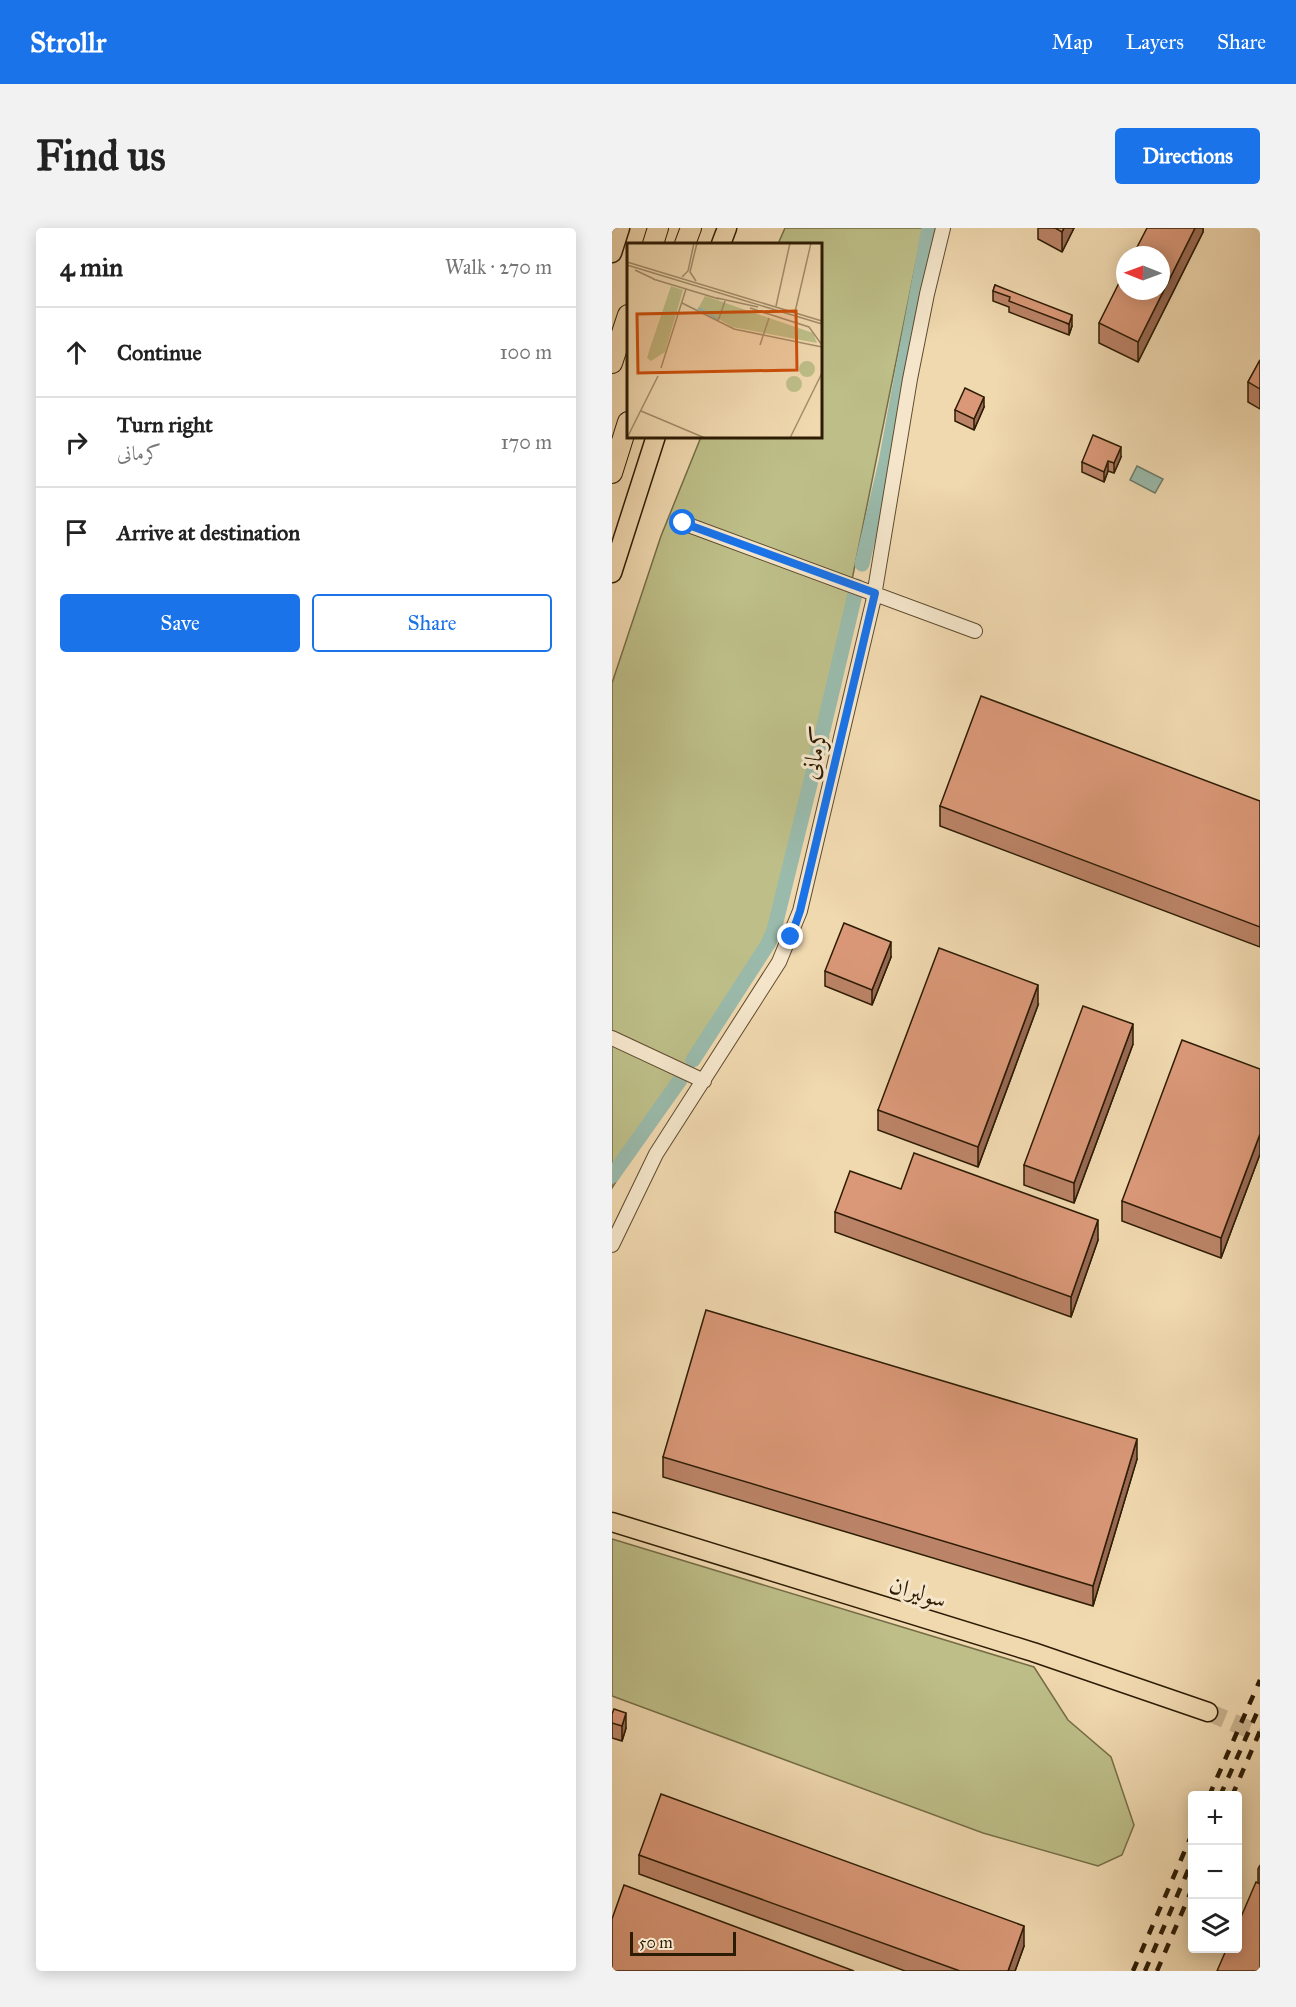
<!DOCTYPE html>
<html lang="en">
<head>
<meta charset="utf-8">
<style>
  body { margin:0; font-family:"IM FELL Great Primer",Amiri,serif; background:#f2f2f2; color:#222 }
  .controls { position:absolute; right:18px; bottom:18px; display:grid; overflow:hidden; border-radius:6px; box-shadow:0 3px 15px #0003 }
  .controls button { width:54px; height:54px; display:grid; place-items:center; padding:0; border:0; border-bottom:2px solid #e0e0e0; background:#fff; color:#222; font:30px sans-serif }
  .compass { position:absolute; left:504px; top:18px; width:54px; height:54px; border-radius:50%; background:#fff; box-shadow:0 3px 15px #0003; rotate:271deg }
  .scale { position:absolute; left:18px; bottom:15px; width:106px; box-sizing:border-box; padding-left:6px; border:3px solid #2d1c04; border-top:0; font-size:16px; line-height:21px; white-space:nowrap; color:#2d1c04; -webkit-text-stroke:4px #f5e6cb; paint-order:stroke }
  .stop { position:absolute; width:18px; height:18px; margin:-14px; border:4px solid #1a73e8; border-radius:50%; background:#fff }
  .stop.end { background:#1a73e8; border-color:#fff; box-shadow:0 2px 6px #0008 }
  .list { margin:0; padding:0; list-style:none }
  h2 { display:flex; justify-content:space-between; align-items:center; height:78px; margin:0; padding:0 24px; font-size:26px }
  h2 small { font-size:20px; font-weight:400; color:#767676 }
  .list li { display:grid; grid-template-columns:39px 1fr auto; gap:18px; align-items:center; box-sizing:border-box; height:90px; padding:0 24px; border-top:2px solid #e0e0e0 }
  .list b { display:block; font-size:22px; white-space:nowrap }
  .list p { margin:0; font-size:20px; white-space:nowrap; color:#767676 }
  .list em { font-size:20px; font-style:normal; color:#767676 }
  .actions { display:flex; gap:12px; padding:18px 24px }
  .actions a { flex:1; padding:14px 0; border:2px solid #1a73e8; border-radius:6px; text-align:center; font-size:21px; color:#1a73e8 }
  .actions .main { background:#1a73e8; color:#fff }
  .icon { flex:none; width:33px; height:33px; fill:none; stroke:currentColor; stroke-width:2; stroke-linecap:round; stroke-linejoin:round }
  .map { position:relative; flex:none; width:648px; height:1743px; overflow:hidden; border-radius:6px }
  header { display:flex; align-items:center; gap:36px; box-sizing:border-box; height:84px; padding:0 30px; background:#1a73e8; color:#fff }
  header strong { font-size:28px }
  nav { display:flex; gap:33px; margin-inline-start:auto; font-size:21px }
  .intro { display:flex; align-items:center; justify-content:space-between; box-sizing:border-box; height:144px; padding:0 36px }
  h1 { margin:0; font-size:42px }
  .button { padding:15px 27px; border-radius:6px; background:#1a73e8; color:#fff; font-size:21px; font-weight:700 }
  main { display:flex; gap:36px; padding:0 36px }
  aside { flex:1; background:#fff; border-radius:6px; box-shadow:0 3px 15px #0003 }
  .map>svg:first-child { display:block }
  .green { fill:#bdbe88; stroke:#756d46; stroke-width:1.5 }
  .water { fill:#9abaab; stroke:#6e7b68; stroke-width:1.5 }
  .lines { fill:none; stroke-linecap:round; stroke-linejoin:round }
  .canal { stroke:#9abaab; stroke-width:15 }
  .major-tunnel { stroke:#c9b28d; stroke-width:18; stroke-dasharray:18 9; stroke-linecap:butt }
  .minor-casing { stroke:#5e4b2f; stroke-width:16 }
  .major-casing { stroke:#2d1c04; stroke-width:21 }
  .highway-casing { stroke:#2d1c04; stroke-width:22 }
  .minor { stroke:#f5e6cb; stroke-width:14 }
  .major { stroke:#f0d8af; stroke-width:18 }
  .highway { stroke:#f0d8af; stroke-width:20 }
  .rail { stroke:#2d1c04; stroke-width:4.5; stroke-dasharray:10 10; stroke-linecap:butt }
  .wall { fill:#bb8367; stroke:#2d1c04; stroke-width:1.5 }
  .shaded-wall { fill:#996a54; stroke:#2d1c04; stroke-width:1.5 }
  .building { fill:#da9878; stroke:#2d1c04; stroke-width:1.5 }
  .route { stroke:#1a73e8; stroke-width:8 }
  .labels { text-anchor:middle; stroke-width:6; stroke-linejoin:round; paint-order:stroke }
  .street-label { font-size:24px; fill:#2d1c04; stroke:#f5e6cb }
  .inset-river { fill:none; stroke:#9abaab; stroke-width:3 }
  .inset-road { fill:none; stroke:#a28d6b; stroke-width:1.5 }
  .view { fill:#cc500b; fill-opacity:0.15; stroke:#cc500b; stroke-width:3 }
  .inset-edge { fill:none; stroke:#2d1c04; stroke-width:3 }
</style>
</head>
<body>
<header>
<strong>Strollr</strong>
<nav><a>Map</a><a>Layers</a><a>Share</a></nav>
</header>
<div class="intro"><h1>Find us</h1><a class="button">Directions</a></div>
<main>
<aside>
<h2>4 min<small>Walk · 270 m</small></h2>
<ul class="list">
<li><svg class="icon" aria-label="ahead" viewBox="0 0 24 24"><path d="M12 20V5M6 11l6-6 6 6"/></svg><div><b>Continue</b></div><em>100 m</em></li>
<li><svg class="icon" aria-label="right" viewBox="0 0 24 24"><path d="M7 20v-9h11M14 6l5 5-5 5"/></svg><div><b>Turn right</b><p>کرمانی</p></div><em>170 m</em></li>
<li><svg class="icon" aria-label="arrive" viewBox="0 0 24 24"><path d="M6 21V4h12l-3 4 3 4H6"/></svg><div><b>Arrive at destination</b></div></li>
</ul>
<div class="actions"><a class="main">Save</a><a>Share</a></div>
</aside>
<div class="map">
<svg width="648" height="1743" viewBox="0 0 648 1743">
  <rect width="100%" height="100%" fill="#f0d8af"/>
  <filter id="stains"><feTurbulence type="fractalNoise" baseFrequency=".00333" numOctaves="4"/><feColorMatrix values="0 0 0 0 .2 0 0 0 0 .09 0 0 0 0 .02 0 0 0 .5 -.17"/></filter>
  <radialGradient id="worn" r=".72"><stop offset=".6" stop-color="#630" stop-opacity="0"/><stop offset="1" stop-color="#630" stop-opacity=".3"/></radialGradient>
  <path class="green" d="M173,0h138l-71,352 -82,351 -158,257v-505l49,-147 40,-99 119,-1v-192h-42z
    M0,1311l422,128 34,53 43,37 23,68 -12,30 -24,11 -115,-33 -371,-137z"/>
  <path class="water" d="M525,238l26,13 -8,14 -25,-13z"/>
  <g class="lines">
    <path class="canal" d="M250,336l24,-102 43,-234
      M211,502l34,-144
      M81,832l75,-116 6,-14 48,-194
      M0,948l68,-96"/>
    <path class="major-tunnel" d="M596,1484l52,22"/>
    <g class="minor-casing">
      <path id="minor" d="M71,295l292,108
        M0,810l92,43
        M0,1017l44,-91 123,-192 21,-51 73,-309 37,-223 17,-85 16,-66"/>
    </g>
    <g class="major-casing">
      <path id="major" d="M109,16l6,-16
        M0,25l8,-25
        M0,345l44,-137
        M0,1294l421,130 175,60"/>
    </g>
    <g class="highway-casing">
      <path id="highway" d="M41,16l5,-16
        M73,16l6,-16
        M0,135l16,-48
        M0,245l16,-51"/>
    </g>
    <use href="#minor" class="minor"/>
    <use href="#major" class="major"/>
    <use href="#highway" class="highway"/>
    <path class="rail" d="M597,1568l51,-116
      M608,1568l40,-90
      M620,1568l28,-65
      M521,1743l59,-137
      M533,1743l47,-110
      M545,1743l35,-82"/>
  </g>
  <path class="wall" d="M426,0h36l-12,24 -24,-13z
    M591,0v4l-65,130 -39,-19v-20z
    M383,57l77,41 -3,9 -60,-23v-5l-16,-6v-10z
    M648,132v49l-12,-7v-20z
    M372,179l-10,23 -19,-9v-11z
    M509,229l-7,16 -6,-2 -4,11 -22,-10v-10z
    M648,573v146l-320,-121v-20z
    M279,729l-19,48 -47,-19v-15z
    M426,777l-60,162 -100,-37v-20z
    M521,816l-59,159 -50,-18v-20z
    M648,841v85l-39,104 -99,-37v-20z
    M223,984l263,28 -27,77 -236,-85z
    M51,1229l474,2 -44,147 -430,-129z
    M0,1486l14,14 -4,13 -10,-3z
    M27,1627l385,91 -9,25h-110l-266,-97z
    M648,1637v106l-2,-88v-14z"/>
  <path class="shaded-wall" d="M452,0h10l-12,24v-20z
    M583,0h8v4l-65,130v-20z
    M460,87v11l-3,9v-11z
    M372,169v10l-10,23v-11z
    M509,219v10l-7,16v-10z
    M496,233v10l-4,11v-10z
    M279,714v15l-19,48v-15z
    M426,757v20l-60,162v-20z
    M521,796v20l-59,159v-20z
    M648,906v20l-39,104v-20z
    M486,992v20l-27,77v-20z
    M525,1211v20l-44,147v-20z
    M14,1485v15l-4,13v-15z
    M412,1698v20l-9,25h-7z"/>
  <path class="building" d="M443,0h9l-2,4z
    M535,0h48l-57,114 -39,-19 26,-52v20h36v-36h-28z
    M383,57l77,30 -3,9 -60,-23 1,-4 -17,-6z
    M648,132v29l-12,-7z
    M353,160l19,9 -10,22 -19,-9z
    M481,207l28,12 -7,16 -6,-2 -4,11 -22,-10z
    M369,468l279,105v126l-320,-121z
    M232,695l47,19 -19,48 -47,-19z
    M327,720l99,37 -60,162 -100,-37z
    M471,778l50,18 -59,159 -50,-18z
    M570,812l78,29v65l-39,104 -99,-37z
    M302,925l184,67 -27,77 -236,-85 15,-41 51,18z
    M94,1082l431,129 -44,147 -430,-129z
    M2,1481l12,4 -4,13 -10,-3v-9z
    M49,1566l363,132 -16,45h-48l-321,-116z
    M644,1654l4,2v87h-43l10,-23h11v-24z
    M12,1657l230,86h-242v-52z"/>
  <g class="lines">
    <path class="route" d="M71,295l192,70 -75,318 -9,26"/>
  </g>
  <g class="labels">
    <g class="street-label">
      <text transform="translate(203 525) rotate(-77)" y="8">کرمانی</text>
      <text transform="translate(306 1364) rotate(17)" y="8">سولیران</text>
    </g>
  </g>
  <g transform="translate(15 15)">
    <rect width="195" height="195" fill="#f0d8af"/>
    <path d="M44,43l12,4 -18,62 -14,9 -4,-3 3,-10zM78,53l108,37 4,10 -85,-16 -33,-20zM172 126a8 8 0 1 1 16 0a8 8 0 1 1-16 0ZM159 141a8 8 0 1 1 16 0a8 8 0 1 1-16 0Z" fill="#bdbe88"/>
    <path class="inset-river" d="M71,65l20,11"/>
    <path class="inset-road" d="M0,19l195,59M0,22l195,59M8,27l19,9M55,34l6,-6 6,-28M26,36l66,20M69,38l-6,-9 7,-29M90,55l41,9M55,60l52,26 88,18M149,63l14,-63M123,65l59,19 13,18M168,69l16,-69M91,78l7,-20M133,102l9,-27M34,125l25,-79M14,168l64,27M0,195l31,-62M163,195l32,-65"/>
    <path class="view" d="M169,68l1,59 -159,3 -1,-59z"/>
    <rect width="195" height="195" class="inset-edge"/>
  </g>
  <rect width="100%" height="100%" filter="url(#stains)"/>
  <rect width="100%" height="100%" fill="url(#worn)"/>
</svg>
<div class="controls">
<button>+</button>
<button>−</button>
<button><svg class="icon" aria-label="layers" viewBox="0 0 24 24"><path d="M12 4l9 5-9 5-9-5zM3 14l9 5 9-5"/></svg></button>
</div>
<svg class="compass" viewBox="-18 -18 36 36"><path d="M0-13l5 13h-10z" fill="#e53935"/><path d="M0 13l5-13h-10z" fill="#767676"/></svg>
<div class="scale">50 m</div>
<div class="stop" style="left:71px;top:295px"></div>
<div class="stop end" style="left:179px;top:709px"></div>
</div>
</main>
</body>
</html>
